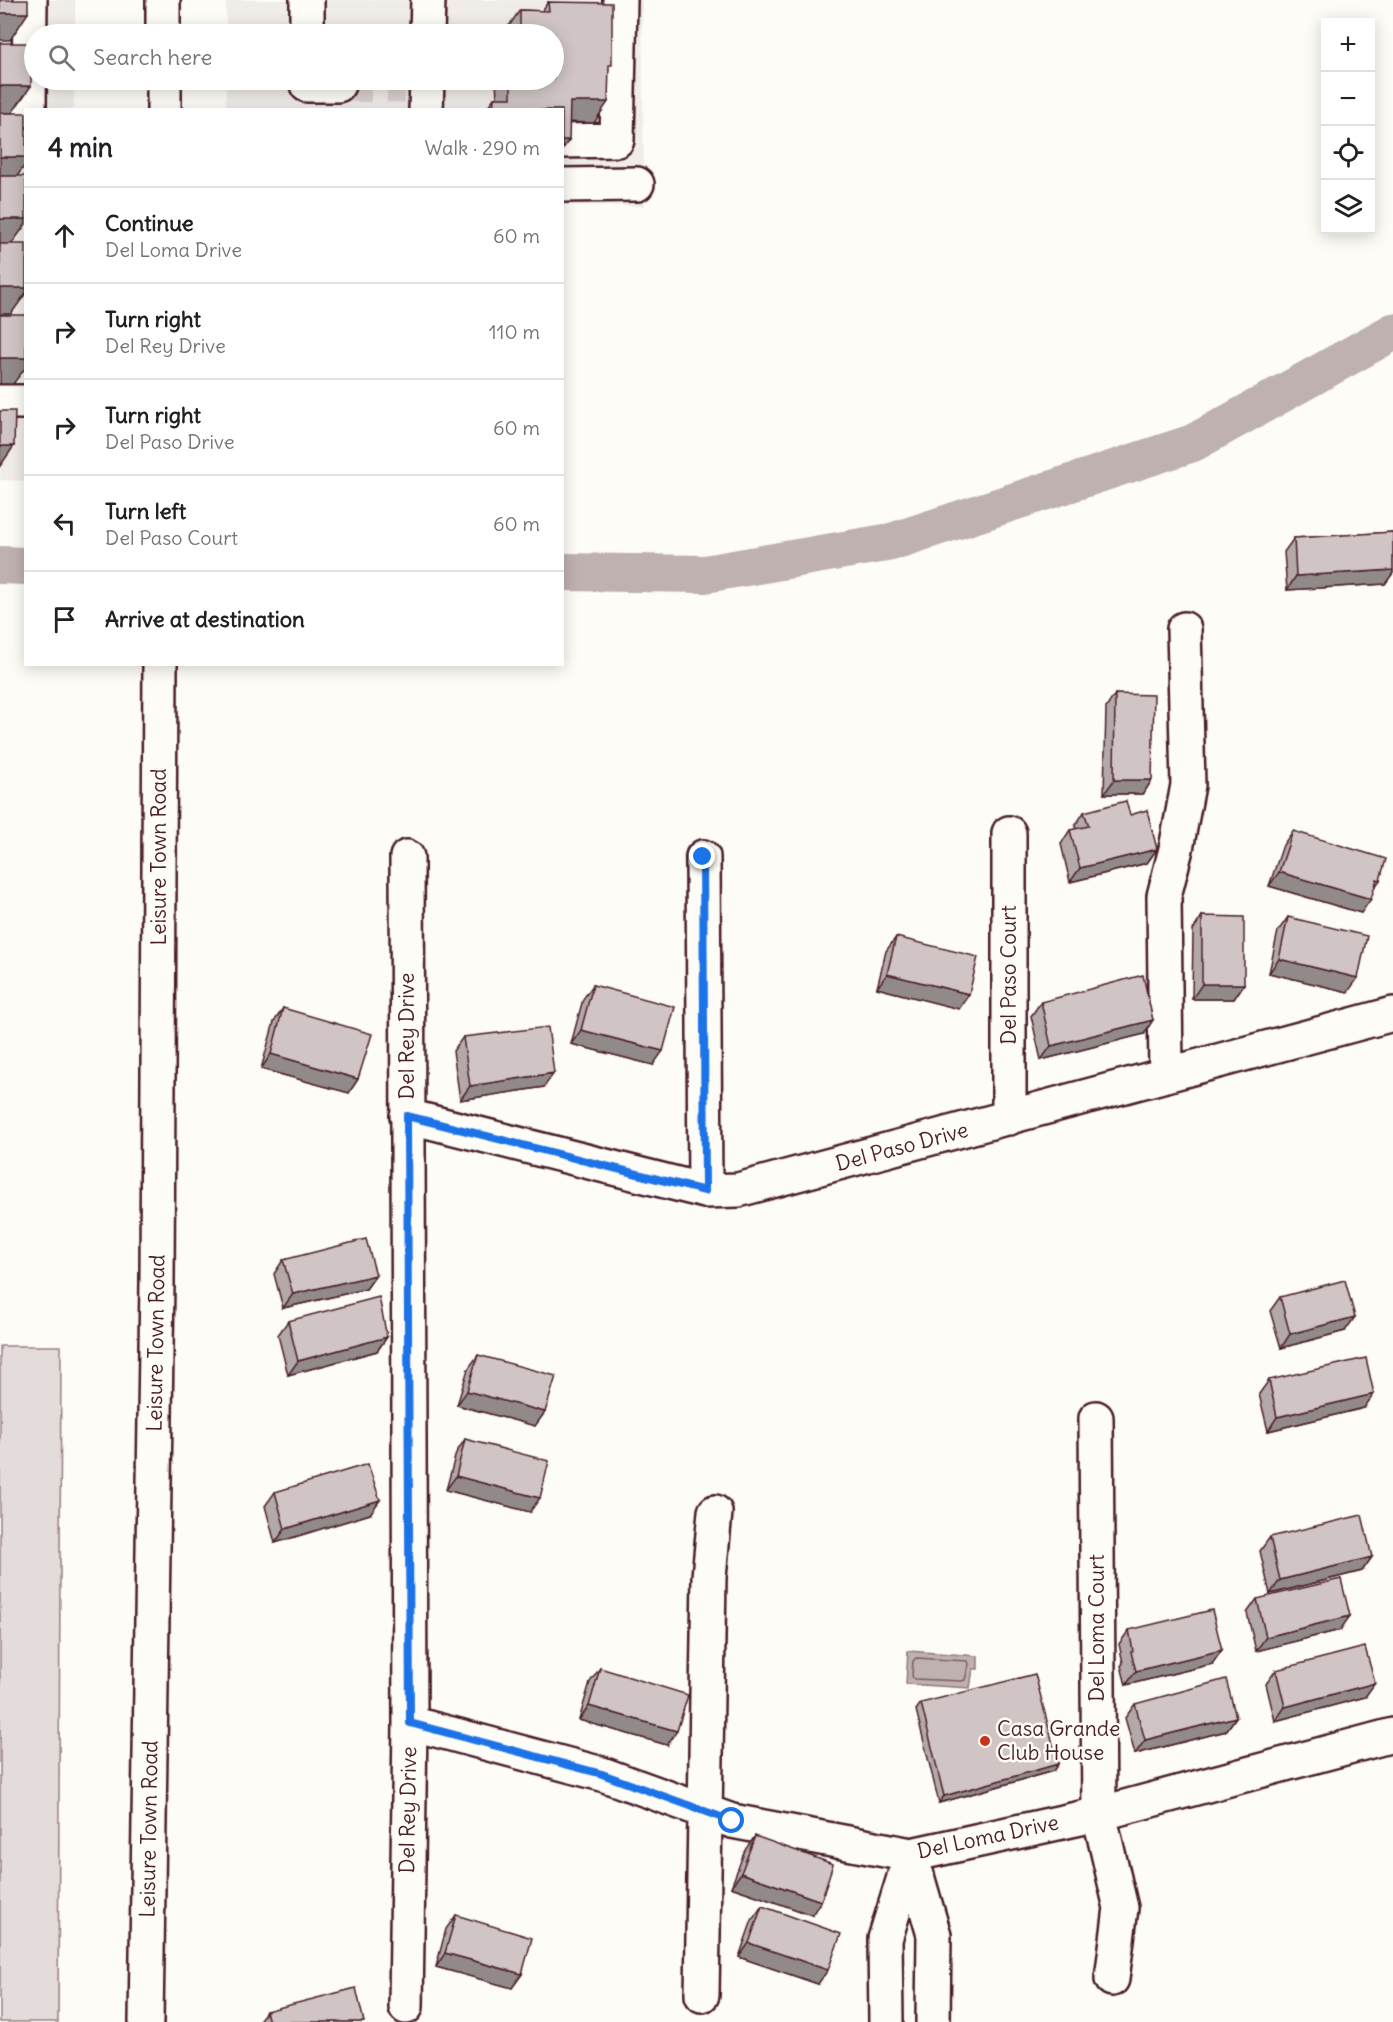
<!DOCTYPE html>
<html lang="en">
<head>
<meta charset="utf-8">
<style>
  body { margin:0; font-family:Delius,sans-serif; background:#f6f6f6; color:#202124 }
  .controls { position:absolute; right:18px; top:18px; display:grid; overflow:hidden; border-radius:0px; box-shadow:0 3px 15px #0003 }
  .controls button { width:54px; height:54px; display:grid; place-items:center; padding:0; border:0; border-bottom:2px solid #e0e0e0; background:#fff; color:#202124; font:30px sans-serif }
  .stop { position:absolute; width:18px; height:18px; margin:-14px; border:4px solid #1a73e8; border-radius:50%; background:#fff }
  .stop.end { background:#1a73e8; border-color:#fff; box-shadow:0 2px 6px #0008 }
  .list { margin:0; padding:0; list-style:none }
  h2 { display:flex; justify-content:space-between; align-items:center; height:78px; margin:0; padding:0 24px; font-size:26px }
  h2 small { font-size:20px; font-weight:400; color:#757577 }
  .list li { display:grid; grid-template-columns:39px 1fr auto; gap:18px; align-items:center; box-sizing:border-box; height:96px; padding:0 24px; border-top:2px solid #e0e0e0 }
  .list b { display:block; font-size:22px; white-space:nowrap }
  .list p { margin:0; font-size:20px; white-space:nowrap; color:#757577 }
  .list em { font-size:20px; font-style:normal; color:#757577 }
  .icon { flex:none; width:33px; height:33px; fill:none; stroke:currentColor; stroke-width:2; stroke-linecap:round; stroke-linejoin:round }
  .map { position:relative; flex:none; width:1393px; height:2022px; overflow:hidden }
  .search { position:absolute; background:#fff; box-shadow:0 3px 15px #0003; left:24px; top:24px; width:540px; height:66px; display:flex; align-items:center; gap:15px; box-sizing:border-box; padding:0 21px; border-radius:33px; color:#757577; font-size:22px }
  .panel { position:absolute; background:#fff; box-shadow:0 3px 15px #0003; left:24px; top:108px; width:540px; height:558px; border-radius:0px }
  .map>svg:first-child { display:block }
  .built { fill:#f0ece8 }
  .green { fill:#e3dcda; stroke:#967e82; stroke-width:1.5 }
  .water { fill:#c0b1b1; stroke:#91777b; stroke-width:1.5 }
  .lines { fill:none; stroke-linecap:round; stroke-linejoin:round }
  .shore { stroke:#795961; stroke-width:1.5 }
  .canal { stroke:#c0b1b1; stroke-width:38 }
  .minor-tunnel { stroke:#d9d0ce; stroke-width:33; stroke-dasharray:33 16; stroke-linecap:butt }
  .minor-casing { stroke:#4a1f2b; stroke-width:38 }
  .major-casing { stroke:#4a1f2b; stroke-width:38 }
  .minor { stroke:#fdfcf7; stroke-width:33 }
  .major { stroke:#fdfcf7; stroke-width:33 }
  .wall { fill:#b3a9a9; stroke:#4a1f2b; stroke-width:1.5 }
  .shaded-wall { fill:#928a89; stroke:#4a1f2b; stroke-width:1.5 }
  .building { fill:#d0c5c4; stroke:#4a1f2b; stroke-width:1.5 }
  .route { stroke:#1a73e8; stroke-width:8 }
  .poi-dot { fill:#c8321e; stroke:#fdfcf7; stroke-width:2 }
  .labels { text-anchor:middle; stroke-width:5; stroke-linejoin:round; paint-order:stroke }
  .street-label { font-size:21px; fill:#4a1f2b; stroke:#fdfcf7 }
  .poi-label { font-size:21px; fill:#4a1f2b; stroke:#fdfcf7; text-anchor:start }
</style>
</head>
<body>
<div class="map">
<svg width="1393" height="2022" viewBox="0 0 1393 2022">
  <rect width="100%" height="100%" fill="#fdfcf7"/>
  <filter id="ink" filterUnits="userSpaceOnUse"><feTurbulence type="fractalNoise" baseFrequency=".0167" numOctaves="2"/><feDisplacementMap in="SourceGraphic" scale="12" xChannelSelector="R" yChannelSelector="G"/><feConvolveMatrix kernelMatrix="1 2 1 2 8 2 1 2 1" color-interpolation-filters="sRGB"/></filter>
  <g filter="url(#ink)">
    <path class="built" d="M0,0h75v34h-41v46h40v29l-48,1 -1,371 -25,-1z
      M226,0h416l2,206 -81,-1 -1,-95h-336v-30h328v-46h-328z"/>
    <path class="green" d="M0,1346h61l-3,676h-58z"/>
    <path class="water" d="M908,1651l70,5v13h-5l-3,19 -64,-4z"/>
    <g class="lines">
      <path class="shore" d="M916,1658l51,3 2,3 -4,16 -3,1 -48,-2 -2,-3 1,-15z"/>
      <path class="canal" d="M0,565l26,1
        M562,572l143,2 186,-32 302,-99 200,-111"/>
      <path class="minor-tunnel" d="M338,85l67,1"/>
      <g class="minor-casing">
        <path id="minor" d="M307,0v34
          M427,34l1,-34
          M307,85h31
          M29,110l1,-110
          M426,110l1,-30
          M562,141l55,-1 3,-140
          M562,185l75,-1
          M0,402h26
          M1009,833v285
          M703,857l2,334
          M1166,1075l-2,-179 12,-47 12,-64 -4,-156
          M407,1116l298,75 33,-1 655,-176
          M1096,1418l3,396 22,94 -9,71
          M410,1723l192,51 130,47 179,34 188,-41 294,-79
          M702,1995l7,-418 6,-65
          M406,2007l4,-284 -3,-866
          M886,2022l-1,-83 26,-84 23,80 -1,87"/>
      </g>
      <g class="major-casing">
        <path id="major" d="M163,0v34
          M164,80v30
          M146,2022l11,-740 3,-618"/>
      </g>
      <use href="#minor" class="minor"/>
      <use href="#major" class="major"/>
    </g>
    <path class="wall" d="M548,2l61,67 -15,54 -32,-13h-76l8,-12h3l-1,-18h58v-46h-48v-4l14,-20 22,1z
      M1393,532v41l-8,11 -98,6 -3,-38 10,-14z
      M1115,694l37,86 -9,14h-39l2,-86z
      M1084,812l46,3 27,34 -10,14 -77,19 -9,-38 9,-14 6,-1 -1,-3z
      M1293,831l87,49 -5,7 -14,26 -92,-27 14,-41z
      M1202,916l42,68 -10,15h-42l1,-69z
      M1288,917l60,75 -79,-19 9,-42z
      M896,937l73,57 -10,15 -82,-21 9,-37z
      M593,985l60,80 -82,-21 12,-45z
      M1041,1002l103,32 -103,26 -10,-44z
      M283,1008l75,71 -9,14 -88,-24 13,-47z
      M463,1037l81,50 -84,13 -7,-49z
      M283,1260l93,15 -10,14 -83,19 -9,-34z
      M1280,1297l65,34 -64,17 -11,-37z
      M288,1321l99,16 -10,14 -89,24 -10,-40z
      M478,1355l67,57 -10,14 -78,-21 11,-36z
      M1269,1380l95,28 -96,23 -9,-37z
      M465,1439l65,73 -84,-22 10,-37z
      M275,1492l95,22 -95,29 -10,-37z
      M1270,1537l102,20 -10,14 -92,23 -10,-43z
      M1257,1599l83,31 -84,21 -9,-38z
      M1129,1630l83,34 -86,21 -5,-19 2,-3 -4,-19z
      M600,1668l67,77 -88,-25 11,-38z
      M1276,1670l89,27 -90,24 -9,-37z
      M921,1703l132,68 -114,32 -23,-93z
      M1135,1704l101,13 -10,14 -91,23 -10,-36z
      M755,1836l57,79 -81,-28 14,-37z
      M762,1906l56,78 -79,-27 13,-37z
      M456,1915l66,59 -10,14 -76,-21 10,-38z
      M266,2011l98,11h-106z"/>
    <path class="shaded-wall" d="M0,13h28l-18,27h-10z
      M0,86h31l-19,27h-12z
      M570,102h38l-14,21 -32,-1z
      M562,140h7l-7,10z
      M0,157h26v7l-14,19h-12z
      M0,219h26v5l-16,22h-10z
      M0,288h26v5l-15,21h-11z
      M0,358h26v9l-13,17h-13z
      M0,446h14l-14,20z
      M1393,570v3l-8,11 -98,6 9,-14z
      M1114,780h38l-9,14h-39z
      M1157,849l-10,14 -77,19 10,-14z
      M1279,872l92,27 -10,14 -92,-27z
      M1279,959l79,19 -10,14 -79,-19z
      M887,974l82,20 -10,15 -82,-21z
      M1202,984h42l-10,15h-42z
      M1153,1020l-9,14 -103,26 10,-14z
      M581,1030l82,21 -10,14 -82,-21z
      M271,1054l87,25 -9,14 -88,-24z
      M554,1073l-10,14 -84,13 10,-14z
      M376,1275l-10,14 -83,19 10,-14z
      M1355,1317l-10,14 -64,17 9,-14z
      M387,1337l-10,14 -89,24 10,-14z
      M467,1391l78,21 -10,14 -78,-21z
      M1374,1394l-10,14 -96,23 9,-14z
      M456,1476l84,22 -10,14 -84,-22z
      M380,1500l-10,14 -95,29 10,-14z
      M1372,1557l-10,14 -92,23 10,-14z
      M1350,1616l-10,14 -84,21 10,-14z
      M1222,1650l-10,14 -86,21 10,-14z
      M1375,1683l-10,14 -90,24 10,-14z
      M589,1706l88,25 -10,14 -88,-25z
      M1236,1717l-10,14 -91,23 10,-14z
      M1058,1764l-5,7 -114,32 5,-7z
      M741,1873l80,28 -9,14 -81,-28z
      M749,1943l79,27 -10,14 -79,-27z
      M445,1953l77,21 -10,14 -76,-21z"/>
    <path class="building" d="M0,0h28v13h-28z
      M548,2l64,1v62h-3l-1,37h-38l-1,38h-7v-30h-69l1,-12h17v-18h43v-46h-34v-24l29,1z
      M0,43h31v43h-31z
      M0,113h26v44h-26z
      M0,176h26v43h-26z
      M0,244h26v44h-26z
      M0,315h26v43h-26z
      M0,411h15l-1,35h-14z
      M1393,532v38l-97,6 -2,-38z
      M1115,694l39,1 -2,85h-38z
      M1126,801l4,14 17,-5 10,39 -77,19 -10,-38 19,-4 -5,-14z
      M1293,831l93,28 -6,21 -3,-1 -6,20 -92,-27z
      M1202,916l42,1v67h-42z
      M1288,917l79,19 -9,42 -79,-19z
      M896,937l82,20 -9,37 -82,-20z
      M1143,975l10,45 -102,26 -10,-44z
      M593,985l82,22 -12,44 -82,-21z
      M283,1008l89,26 -14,45 -87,-25z
      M548,1027l6,46 -84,13 -7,-49z
      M366,1239l10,36 -83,19 -10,-34z
      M1345,1280l10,37 -65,17 -10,-37z
      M379,1297l8,40 -89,24 -10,-40z
      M478,1355l78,21 -11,36 -78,-21z
      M1366,1358l8,36 -97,23 -8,-37z
      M465,1439l84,22 -9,37 -84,-22z
      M368,1464l12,36 -95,29 -10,-37z
      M1362,1515l10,42 -92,23 -10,-43z
      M1341,1579l9,37 -84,21 -9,-38z
      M1212,1610l10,40 -86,21 -5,-19 2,-1 -4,-21z
      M1365,1647l10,36 -90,24 -9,-37z
      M600,1668l88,27 -11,36 -88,-25z
      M1035,1674l23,90 -114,32 -23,-93z
      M1226,1679l10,38 -91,23 -10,-36z
      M755,1836l78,28 -12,37 -80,-28z
      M762,1906l79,28 -13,36 -79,-27z
      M456,1915l76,23 -10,36 -77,-21z
      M356,1988l8,34h-95l-3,-11z"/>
  </g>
  <g class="lines" filter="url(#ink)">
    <path class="route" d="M703,857l2,334 -298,-75 3,607 192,51 130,47"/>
  </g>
  <circle class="poi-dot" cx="985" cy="1741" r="6"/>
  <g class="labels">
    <g class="street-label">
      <text transform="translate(159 857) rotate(-90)" y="7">Leisure Town Road</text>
      <text transform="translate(1009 975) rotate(-90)" y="7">Del Paso Court</text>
      <text transform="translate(407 1036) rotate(-90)" y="7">Del Rey Drive</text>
      <text transform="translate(902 1147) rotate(-15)" y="7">Del Paso Drive</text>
      <text transform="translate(156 1343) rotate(-89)" y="7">Leisure Town Road</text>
      <text transform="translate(1097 1628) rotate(-90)" y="7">Del Loma Court</text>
      <text transform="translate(408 1810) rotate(-89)" y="7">Del Rey Drive</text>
      <text transform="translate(149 1829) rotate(-89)" y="7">Leisure Town Road</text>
      <text transform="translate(988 1837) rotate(-12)" y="7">Del Loma Drive</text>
    </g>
    <g class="poi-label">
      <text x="997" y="1736">Casa Grande<tspan x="997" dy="24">Club House</tspan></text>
    </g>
  </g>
</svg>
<div class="controls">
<button>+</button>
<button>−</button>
<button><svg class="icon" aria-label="locate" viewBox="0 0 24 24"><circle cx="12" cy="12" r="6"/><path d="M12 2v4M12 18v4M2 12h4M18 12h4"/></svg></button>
<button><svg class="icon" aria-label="layers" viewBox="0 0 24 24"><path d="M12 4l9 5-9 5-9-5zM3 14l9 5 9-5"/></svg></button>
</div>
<div class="stop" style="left:732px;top:1821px"></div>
<div class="stop end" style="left:703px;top:857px"></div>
<div class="search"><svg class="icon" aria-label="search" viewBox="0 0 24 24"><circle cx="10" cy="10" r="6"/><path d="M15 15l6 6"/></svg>Search here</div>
<section class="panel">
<h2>4 min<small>Walk · 290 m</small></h2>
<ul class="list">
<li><svg class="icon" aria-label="ahead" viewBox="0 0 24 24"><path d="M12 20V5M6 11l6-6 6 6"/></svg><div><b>Continue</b><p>Del Loma Drive</p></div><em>60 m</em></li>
<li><svg class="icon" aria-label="right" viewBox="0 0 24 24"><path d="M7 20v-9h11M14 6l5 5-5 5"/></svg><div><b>Turn right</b><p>Del Rey Drive</p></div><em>110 m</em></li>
<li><svg class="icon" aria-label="right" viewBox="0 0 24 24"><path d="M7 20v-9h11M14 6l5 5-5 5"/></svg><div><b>Turn right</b><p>Del Paso Drive</p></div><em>60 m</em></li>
<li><svg class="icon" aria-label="left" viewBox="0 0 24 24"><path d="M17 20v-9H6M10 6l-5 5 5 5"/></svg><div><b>Turn left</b><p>Del Paso Court</p></div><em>60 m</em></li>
<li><svg class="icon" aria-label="arrive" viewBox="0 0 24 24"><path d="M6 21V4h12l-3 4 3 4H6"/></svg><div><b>Arrive at destination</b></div></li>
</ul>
</section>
</div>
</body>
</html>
